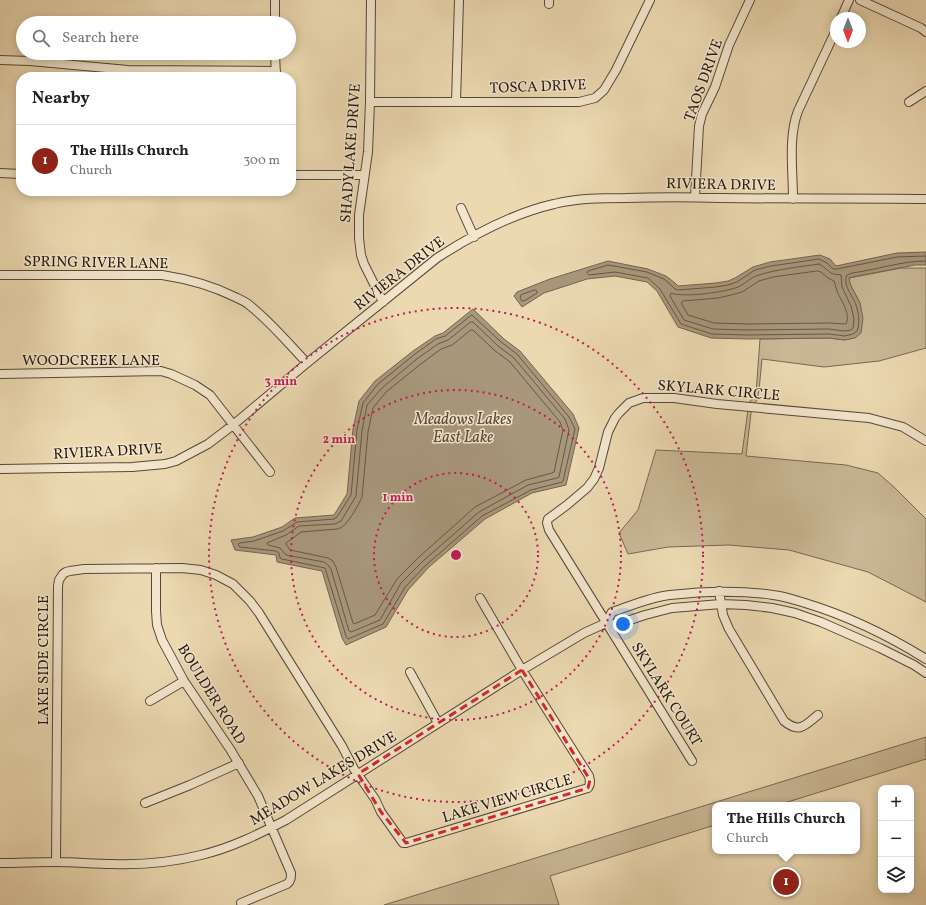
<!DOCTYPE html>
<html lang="en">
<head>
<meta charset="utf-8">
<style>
  body { margin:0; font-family:Vollkorn,serif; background:#f2f2f2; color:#222 }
  .controls { position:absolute; right:12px; bottom:12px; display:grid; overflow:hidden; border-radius:8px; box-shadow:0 2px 10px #0003 }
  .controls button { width:36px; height:36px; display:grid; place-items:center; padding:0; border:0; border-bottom:1px solid #e0e0e0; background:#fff; color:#222; font:20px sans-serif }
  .compass { position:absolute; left:830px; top:12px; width:36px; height:36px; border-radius:50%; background:#fff; box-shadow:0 2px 10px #0003; rotate:180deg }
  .you { position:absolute; left:623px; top:624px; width:14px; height:14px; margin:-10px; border:3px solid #fff; border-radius:50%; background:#1a73e8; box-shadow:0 0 0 6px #1a73e833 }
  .badge { display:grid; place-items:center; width:26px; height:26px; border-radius:50%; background:#8f2418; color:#fff; font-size:13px; font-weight:700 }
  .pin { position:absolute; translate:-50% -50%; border:2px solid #fff; box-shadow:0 1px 4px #0006 }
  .popup { position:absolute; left:712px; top:802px; width:148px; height:52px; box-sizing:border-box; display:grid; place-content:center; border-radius:8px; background:#fff; filter:drop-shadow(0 1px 3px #0005); font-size:13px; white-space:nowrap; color:#767676 }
  .popup b { font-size:15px; color:#222 }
  .popup::after { content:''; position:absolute; left:50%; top:100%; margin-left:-8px; border:8px solid transparent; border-top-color:#fff }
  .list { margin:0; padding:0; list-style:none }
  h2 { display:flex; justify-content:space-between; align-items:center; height:52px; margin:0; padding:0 16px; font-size:17px }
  h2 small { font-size:13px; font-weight:400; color:#767676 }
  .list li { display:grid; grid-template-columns:26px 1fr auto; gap:12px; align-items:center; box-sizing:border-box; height:72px; padding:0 16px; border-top:1px solid #e0e0e0 }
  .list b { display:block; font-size:15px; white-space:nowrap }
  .list p { margin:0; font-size:13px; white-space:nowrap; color:#767676 }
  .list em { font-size:13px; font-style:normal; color:#767676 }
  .icon { flex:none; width:22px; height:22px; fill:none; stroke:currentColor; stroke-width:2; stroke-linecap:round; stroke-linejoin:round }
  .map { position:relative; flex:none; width:926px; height:905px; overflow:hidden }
  .search { position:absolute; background:#fff; box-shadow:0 2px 10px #0003; left:16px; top:16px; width:280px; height:44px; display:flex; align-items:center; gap:10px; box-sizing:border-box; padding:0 14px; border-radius:22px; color:#767676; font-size:15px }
  .panel { position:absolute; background:#fff; box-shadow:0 2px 10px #0003; left:16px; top:72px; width:280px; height:124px; border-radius:16px }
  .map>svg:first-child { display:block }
  .green { fill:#cab896; stroke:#766854 }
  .water { fill:#a8977b; stroke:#736451 }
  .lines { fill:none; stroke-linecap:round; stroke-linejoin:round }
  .shore { stroke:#665746; stroke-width:1 }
  .minor-casing { stroke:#554839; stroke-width:10 }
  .minor { stroke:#f3e6cc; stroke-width:8 }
  .marked { fill:none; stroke:#d62828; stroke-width:3; stroke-dasharray:8 5; stroke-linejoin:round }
  .ring { fill:none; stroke:#c2185b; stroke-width:2; stroke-dasharray:2 4 }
  .labels { text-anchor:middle; stroke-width:3; stroke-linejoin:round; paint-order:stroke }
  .street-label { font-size:15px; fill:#231711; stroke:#f3e6cc }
  .water-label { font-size:16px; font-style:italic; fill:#584a3b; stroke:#f3e6cc }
  .centre { fill:#c2185b; stroke:#f3e6cc; stroke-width:2 }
  .ring-label { font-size:12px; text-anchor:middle; font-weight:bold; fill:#c2185b; stroke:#f3e6cc; stroke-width:3; stroke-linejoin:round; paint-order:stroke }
</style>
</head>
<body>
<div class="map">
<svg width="926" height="905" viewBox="0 0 926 905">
  <rect width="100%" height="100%" fill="#ecd9b1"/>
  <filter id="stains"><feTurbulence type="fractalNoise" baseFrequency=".005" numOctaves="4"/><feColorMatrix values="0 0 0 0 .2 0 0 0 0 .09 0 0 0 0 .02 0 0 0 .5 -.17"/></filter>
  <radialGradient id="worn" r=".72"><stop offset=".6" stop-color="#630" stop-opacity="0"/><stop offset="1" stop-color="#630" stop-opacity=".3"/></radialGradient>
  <path class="green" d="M901,268h25v80l-47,13 -55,6 -62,-8 -3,31 -2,10 -3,4 -3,9 -5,43 100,9 32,8 17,15 31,31v83l-58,-30 -79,-22 -60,-5 -61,2 -40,7 -9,-21 19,-23 18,-60 86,4 7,-52 5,-4 2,-4 4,-55 69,-1 16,2 15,-37 -10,-19 -1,-6z
    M926,737v22l-148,46h-63v20l-165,51 9,29h-175z"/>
  <path class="water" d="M926,252v13h-11l-63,12 -3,1 1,6 10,19 3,15 -2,15 -6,5 -10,2 -16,-2 -81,1 -37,-1 -33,-11 -21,-36 -10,-9 -32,-6 -28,3 -43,14 -22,14 -8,-11 3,-4 33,-13 58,-18 40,8 18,7 9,7 3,3 38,-3 12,-2 7,-3 18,-11 17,-5 50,-7 10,4 6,7 61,-13z
    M473,309l31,30 16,12 53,63 6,14 -13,57 -34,8 -47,26 -56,48 -21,23 -22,37 -40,18 -4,-7 -20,-67 -45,-9 -1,-7 -41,-5 -4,-10 22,-3 29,-10 13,-9 39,-3 13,-21 6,-65 6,-28 16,-20 38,-30 22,-15 8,-3z"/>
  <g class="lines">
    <path class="shore" d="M926,256l-29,1 -60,12h-4l-6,-6 -8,-4 -48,7 -16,4 -18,12 -9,3 -12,2 -38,3 -3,-1 -3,-3 -8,-7 -17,-7 -39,-7 -20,6 -1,2 2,2 26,-3 33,6 12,11 21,35 31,10 36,1 81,-1 16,2 8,-2 4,-3c3,-8 2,-17 -1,-26 -3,-9 -14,-20 -9,-30l5,-2c24,-3 49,-12 74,-12
      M819,264c5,2 7,6 12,9 3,2 7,1 10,2l1,12 9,19 3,13 -1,9 -2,2 -7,1 -15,-2 -81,1 -35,-1 -29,-9 -14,-24 1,-3c12,5 55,-1 67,-6 7,-3 13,-10 21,-12 19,-6 40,-8 60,-11z
      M818,271l3,1 7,6 6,3c1,3 2,7 3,10 4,10 14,22 9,33l-17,-1 -81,1 -34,-1 -26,-8 -7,-12 2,-2 35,-3 13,-3 11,-3 17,-11 14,-4z
      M535,290l2,1v2l-13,8h-2l-2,-3 1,-3z
      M472,315l29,27 16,12 52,63 6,12 -12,52 -1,1 -31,8 -49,26 -56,49 -21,22 -22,37 -35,15 -2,-3 -21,-68 -43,-9 -2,-1 -1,-5 -3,-2 -36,-4 -1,-1 -1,-2 2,-1 14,-2 29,-10 14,-9 37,-3 3,-2 14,-22 6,-65 6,-27 15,-19 37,-30 21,-15 9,-3z
      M471,322h2l25,24 16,12 51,61 4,11 -10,47 -2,1 -29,7 -49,27 -56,49 -22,22 -21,37 -29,12 -2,-1 -18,-62 -3,-4 -4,-3 -38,-7 -6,-7 -12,-3 -1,-2 19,-8 13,-9 36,-2 6,-3 15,-25 6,-65 5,-26 15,-17 36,-30 20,-14 10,-4z
      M471,330h2l21,20 16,12 50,60 3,8 -9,42 -2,1 -26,7 -51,27 -56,50 -22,22 -22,36 -21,9 -1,-1 -17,-56 -3,-6 -5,-3 -38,-8 -4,-6v-1l15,-11 36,-3c3,-1 4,-1 6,-3 6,-4 16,-22 19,-29l6,-65 5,-24 13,-16 36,-29 19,-14 11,-4z"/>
    <g class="minor-casing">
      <path id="minor" d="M275,0v23
        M371,0l-1,102 -2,50 -9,63v23l2,17 3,9 19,38
        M549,0v4
        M860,0l61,28 5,4
        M841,18l8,-18
        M275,53l1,24
        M0,60l30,1 98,9 148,1
        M370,102h209l16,-4 9,-8 12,-20 34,-70
        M456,102l3,-102
        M909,102l17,-11
        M0,173l21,1
        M291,175h73
        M695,197l4,-71 3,-12 13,-27 14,-42 21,-45
        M793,199c0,-28 -5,-62 5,-88l38,-81
        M461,208l13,29
        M0,275h162c26,4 49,10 73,22 4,2 9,4 13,7 22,17 40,39 59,59
        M0,374l161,-3 10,3 24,11 15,10 60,77
        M0,469l132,-2 33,-3 11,-3 32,-17 25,-19 74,-62 130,-105c34,-22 77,-45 117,-54 24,-6 48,-6 72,-6 32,-1 63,-1 94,0 69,1 137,0 206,1
        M156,568v43l1,14 5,15 22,41 46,68 28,47 33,77c0,5 0,8 -4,11l-46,19
        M719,591l4,24 6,14 55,92c16,13 21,4 34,-6
        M606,623l6,-11c19,-6 38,-15 58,-17 34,-4 69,-5 103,0 11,1 22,5 32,8 43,13 84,33 121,56
        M410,672l28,51
        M150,701l34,-20
        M692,761l-143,-231 -2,-7 1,-4 19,-14 20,-17 7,-9 5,-11 9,-36 7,-14 4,-5 10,-10 14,-5h31l43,6 152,14 34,9 23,14
        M145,803l45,-18 49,-22
        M56,862l2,-276 1,-6 4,-6 3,-2 4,-1 14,-2 98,-1 19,2 15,5 17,9 17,17 9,12 83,133 12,23 21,30 6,13 22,31h3l182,-55c3,-4 2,-8 1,-12l-67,-106 -42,-72
        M0,863c18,0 37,-1 55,-1 19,0 39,2 58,2 30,1 60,-2 88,-9 30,-7 58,-21 85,-35l236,-150 62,-37 22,-10 12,1 27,-9 27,-7 49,-4 25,1 26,3 23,5 26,9 59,26 34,17 12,8"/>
    </g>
    <use href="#minor" class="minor"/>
  </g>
  <path class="marked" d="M522,670l68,110 -2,8 -182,55 -25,-31 -23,-38z"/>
  <g class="ring">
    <circle cx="456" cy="555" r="82"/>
    <circle cx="456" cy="555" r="165"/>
    <circle cx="456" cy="555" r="247"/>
  </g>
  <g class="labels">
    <g class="street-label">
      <text transform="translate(703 80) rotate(-70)" y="5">TAOS DRIVE</text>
      <text transform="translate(538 86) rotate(-2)" y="5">TOSCA DRIVE</text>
      <text transform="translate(350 153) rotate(-86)" y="5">SHADY LAKE DRIVE</text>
      <text transform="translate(721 184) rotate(1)" y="5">RIVIERA DRIVE</text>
      <text transform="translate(96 262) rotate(1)" y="5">SPRING RIVER LANE</text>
      <text transform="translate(399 273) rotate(-38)" y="5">RIVIERA DRIVE</text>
      <text x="91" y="365">WOODCREEK LANE</text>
      <text transform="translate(719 390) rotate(5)" y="5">SKYLARK CIRCLE</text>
      <text transform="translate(108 451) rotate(-3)" y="5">RIVIERA DRIVE</text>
      <text transform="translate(43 660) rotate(-90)" y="5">LAKE SIDE CIRCLE</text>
      <text transform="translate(212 694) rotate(58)" y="5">BOULDER ROAD</text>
      <text transform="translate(667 694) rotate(58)" y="5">SKYLARK COURT</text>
      <text transform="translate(323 778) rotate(-31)" y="5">MEADOW LAKES DRIVE</text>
      <text transform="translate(507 798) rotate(-17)" y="5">LAKE VIEW CIRCLE</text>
    </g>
    <g class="water-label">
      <text x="463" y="424">Meadows Lakes<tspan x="463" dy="18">East Lake</tspan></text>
    </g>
  </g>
  <circle cx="456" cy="555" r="6" class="centre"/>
  <g class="ring-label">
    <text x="281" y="385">3 min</text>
    <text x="339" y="443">2 min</text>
    <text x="398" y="501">1 min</text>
  </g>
  <rect width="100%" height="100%" filter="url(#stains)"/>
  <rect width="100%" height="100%" fill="url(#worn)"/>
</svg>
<div class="controls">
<button>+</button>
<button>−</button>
<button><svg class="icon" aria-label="layers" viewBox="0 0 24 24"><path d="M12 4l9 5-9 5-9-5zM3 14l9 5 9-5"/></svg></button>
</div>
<svg class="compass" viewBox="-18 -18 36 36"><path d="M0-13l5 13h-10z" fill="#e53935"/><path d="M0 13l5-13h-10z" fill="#767676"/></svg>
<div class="you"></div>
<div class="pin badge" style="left:786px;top:882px">1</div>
<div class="popup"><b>The Hills Church</b>Church</div>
<div class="search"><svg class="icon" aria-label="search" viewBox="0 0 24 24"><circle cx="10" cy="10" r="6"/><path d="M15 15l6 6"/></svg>Search here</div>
<section class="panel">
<h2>Nearby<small></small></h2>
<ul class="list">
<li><span class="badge">1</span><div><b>The Hills Church</b><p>Church</p></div><em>300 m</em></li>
</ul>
</section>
</div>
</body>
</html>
